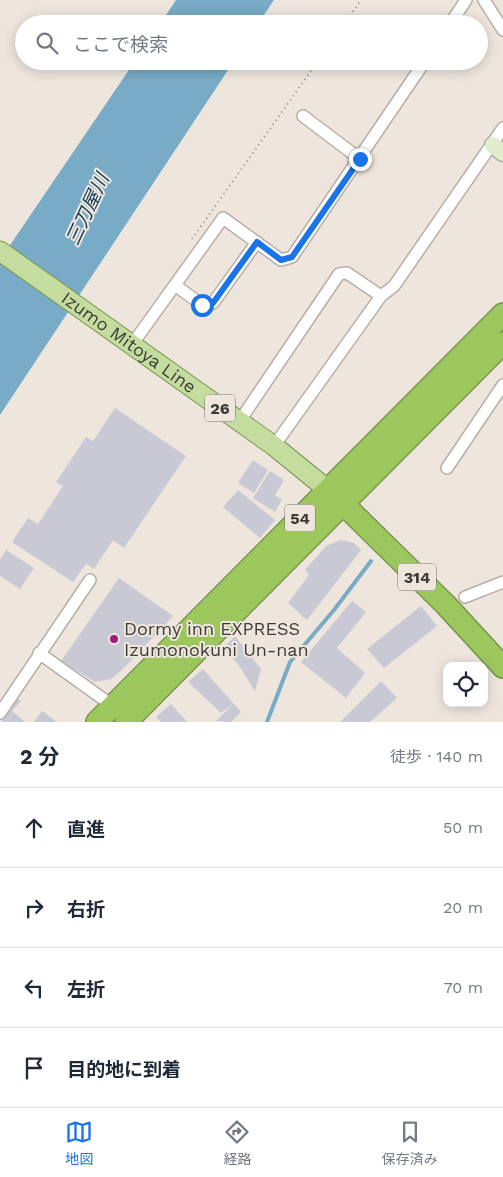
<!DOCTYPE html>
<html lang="ja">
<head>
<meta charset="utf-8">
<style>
  body { margin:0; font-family:"Work Sans","Noto Sans JP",sans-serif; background:#f2f2f3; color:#1f2937 }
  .controls { position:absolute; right:15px; bottom:15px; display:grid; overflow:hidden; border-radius:10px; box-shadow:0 2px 12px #0003 }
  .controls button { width:45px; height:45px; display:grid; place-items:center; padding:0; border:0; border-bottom:1px solid #e0e1e3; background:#fff; color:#1f2937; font:25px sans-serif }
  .stop { position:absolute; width:15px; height:15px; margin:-11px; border:4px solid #1a73e8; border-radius:50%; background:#fff }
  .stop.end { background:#1a73e8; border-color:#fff; box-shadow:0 1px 5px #0008 }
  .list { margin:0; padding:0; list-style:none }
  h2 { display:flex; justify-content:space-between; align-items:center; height:65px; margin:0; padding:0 20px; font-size:21px }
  h2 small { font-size:16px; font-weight:400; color:#747a83 }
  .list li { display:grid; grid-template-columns:32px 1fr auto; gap:15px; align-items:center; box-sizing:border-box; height:80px; padding:0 20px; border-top:1px solid #e0e1e3 }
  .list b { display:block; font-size:19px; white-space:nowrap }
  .list em { font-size:16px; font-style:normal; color:#747a83 }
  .icon { flex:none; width:28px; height:28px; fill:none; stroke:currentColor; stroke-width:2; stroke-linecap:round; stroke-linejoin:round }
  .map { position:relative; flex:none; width:503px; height:722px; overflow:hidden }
  .search { position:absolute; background:#fff; box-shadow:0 2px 12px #0003; left:15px; right:15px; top:15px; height:55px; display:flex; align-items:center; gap:12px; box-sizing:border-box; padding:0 18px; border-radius:28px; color:#747a83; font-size:19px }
  .sheet { height:385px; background:#fff }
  nav { display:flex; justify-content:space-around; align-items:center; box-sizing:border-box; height:70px; border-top:1px solid #e0e1e3; background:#fff; font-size:14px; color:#747a83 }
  nav a { display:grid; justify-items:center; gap:2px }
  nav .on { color:#1a73e8 }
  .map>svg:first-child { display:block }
  .water { fill:#78abc6 }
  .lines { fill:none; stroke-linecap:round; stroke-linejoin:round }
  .stream { stroke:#78abc6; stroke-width:4 }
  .building { fill:#c8c9d4 }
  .street-casing { stroke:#b7afa7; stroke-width:14 }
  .secondary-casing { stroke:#b7afa7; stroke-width:19 }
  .primary-casing { stroke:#7b9650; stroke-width:21 }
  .highway-casing { stroke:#7b9650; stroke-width:24 }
  .path { stroke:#8e8883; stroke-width:2; stroke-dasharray:1 4; stroke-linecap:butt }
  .street { stroke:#fff; stroke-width:11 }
  .secondary { stroke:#e1eece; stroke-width:16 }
  .primary { stroke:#c4dd9e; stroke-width:19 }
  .highway { stroke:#9cc75d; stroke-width:21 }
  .route { stroke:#1a73e8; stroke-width:6 }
  .poi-dot { fill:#9e2074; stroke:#eee6dd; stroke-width:2 }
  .labels { text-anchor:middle; stroke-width:4; stroke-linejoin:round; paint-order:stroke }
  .shield { fill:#eee6dd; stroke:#726e69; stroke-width:1 }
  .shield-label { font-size:16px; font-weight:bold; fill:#3d3a37 }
  .street-label { font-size:18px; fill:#3d3a37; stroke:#eee6dd }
  .poi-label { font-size:18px; fill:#3d3a37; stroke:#eee6dd; text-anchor:start }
  .water-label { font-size:19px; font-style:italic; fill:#0d3a4e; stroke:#eee6dd }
</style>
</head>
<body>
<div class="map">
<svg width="503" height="722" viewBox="0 0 503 722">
  <rect width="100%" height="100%" fill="#eee6dd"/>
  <path class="water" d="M176,0h98l-16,24h-98z
    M135,61h99l-234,354v-155z"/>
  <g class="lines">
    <path class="stream" d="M267,722l23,-60 44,-52 37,-49"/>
  </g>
  <path class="building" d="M115,408l71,48 -62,92 -11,-8 -19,29 -8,-5 -13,18 -61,-40 16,-24 10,6 25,-38 -7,-4 30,-45 7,4z
    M253,460l15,10 -14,23 -16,-10z
    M270,471l14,9 -9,15 7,5 -7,12 -22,-14z
    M238,490l37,30 -15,18 -37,-31z
    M341,540l13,3 7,7 -54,70 -19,-17 21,-28 -4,-5 21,-24z
    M6,550l28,18 -14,21 -20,-13v-16z
    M119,578l54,38 -51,54 -11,9 -16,3 -34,-21z
    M352,601l14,11 -29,36 28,25 -19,25 -45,-36z
    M421,606l16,20 -53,42 -17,-19z
    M235,636l26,33 -6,22 -17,-27 -15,-16z
    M203,669l38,43 -10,10 -15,-1 17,-17 -12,9 -33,-31z
    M381,681l16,17 -27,24h-30z
    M17,698l4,3 -9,10 13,11h-23l-2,-4z
    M171,704l16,18h-26l-5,-5z
    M42,711l15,11h-23z"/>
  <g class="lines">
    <g class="street-casing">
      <path id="street" d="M484,0l19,30
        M450,24l16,-24
        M303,116l57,43
        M175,285l27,20 11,-2 44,-61
        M131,346l92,-128 58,42 11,-3 133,-196
        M239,422l100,-148 8,-1 34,23
        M274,446l107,-150 13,-10 109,-158
        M447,468l56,-83
        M465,597l38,-15
        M39,653l74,53
        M0,713l90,-133"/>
    </g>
    <g class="secondary-casing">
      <path id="secondary" d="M493,145l10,8"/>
    </g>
    <g class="primary-casing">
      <g id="primary">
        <path id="s1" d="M0,251l274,195 54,44"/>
      </g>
    </g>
    <g class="highway-casing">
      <path id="highway" d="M333,494l112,110 58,63
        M97,722l406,-408
        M126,722l377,-379"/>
    </g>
    <path class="path" d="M344,24l17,-24
      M192,239l126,-178"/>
    <use href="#street" class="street"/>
    <use href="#secondary" class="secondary"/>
    <use href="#primary" class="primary"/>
    <use href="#highway" class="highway"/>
  </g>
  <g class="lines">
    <path class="route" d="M202,305l11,-2 44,-61 24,18 11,-3 68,-98"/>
  </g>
  <circle class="poi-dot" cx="114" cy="639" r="5"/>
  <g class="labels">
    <g class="shield">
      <rect x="205" y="394.5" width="30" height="27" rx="4"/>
      <rect x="285" y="504.5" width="30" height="27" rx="4"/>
      <rect x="398" y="563.5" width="38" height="27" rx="4"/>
    </g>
    <g class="shield-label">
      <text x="220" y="414">26</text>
      <text x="300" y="524">54</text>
      <text x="417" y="583">314</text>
    </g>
    <g class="street-label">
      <text dy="6" stroke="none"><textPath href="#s1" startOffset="158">Izumo Mitoya Line</textPath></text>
    </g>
    <g class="poi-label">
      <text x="124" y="635">Dormy inn EXPRESS<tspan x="124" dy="21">Izumonokuni Un-nan</tspan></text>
    </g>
    <g class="water-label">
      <text transform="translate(87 209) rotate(-65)" y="7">三刀屋川</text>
    </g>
  </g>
</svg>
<div class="controls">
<button><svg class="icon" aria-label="locate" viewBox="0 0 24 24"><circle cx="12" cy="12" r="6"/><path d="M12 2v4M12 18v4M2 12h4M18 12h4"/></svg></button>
</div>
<div class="stop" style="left:202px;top:305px"></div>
<div class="stop end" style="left:360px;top:159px"></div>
<div class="search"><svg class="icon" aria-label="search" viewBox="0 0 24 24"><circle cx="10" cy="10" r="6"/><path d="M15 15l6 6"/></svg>ここで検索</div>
</div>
<section class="sheet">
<h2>2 分<small>徒歩 · 140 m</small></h2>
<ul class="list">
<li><svg class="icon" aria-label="ahead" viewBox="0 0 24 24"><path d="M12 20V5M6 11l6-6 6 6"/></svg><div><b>直進</b></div><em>50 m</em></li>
<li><svg class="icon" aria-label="right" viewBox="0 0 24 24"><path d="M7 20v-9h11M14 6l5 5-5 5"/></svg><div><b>右折</b></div><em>20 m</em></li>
<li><svg class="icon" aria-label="left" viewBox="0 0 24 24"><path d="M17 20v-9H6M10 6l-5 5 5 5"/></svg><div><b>左折</b></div><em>70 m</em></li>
<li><svg class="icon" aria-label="arrive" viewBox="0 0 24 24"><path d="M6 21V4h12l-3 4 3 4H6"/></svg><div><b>目的地に到着</b></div></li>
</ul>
</section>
<nav>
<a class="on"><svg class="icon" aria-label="map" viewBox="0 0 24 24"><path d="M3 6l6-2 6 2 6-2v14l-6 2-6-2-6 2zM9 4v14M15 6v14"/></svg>地図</a>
<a><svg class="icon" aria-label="directions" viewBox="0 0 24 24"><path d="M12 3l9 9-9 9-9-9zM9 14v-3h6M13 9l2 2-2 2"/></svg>経路</a>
<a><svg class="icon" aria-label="saved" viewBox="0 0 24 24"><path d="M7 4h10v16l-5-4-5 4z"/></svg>保存済み</a>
</nav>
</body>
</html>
